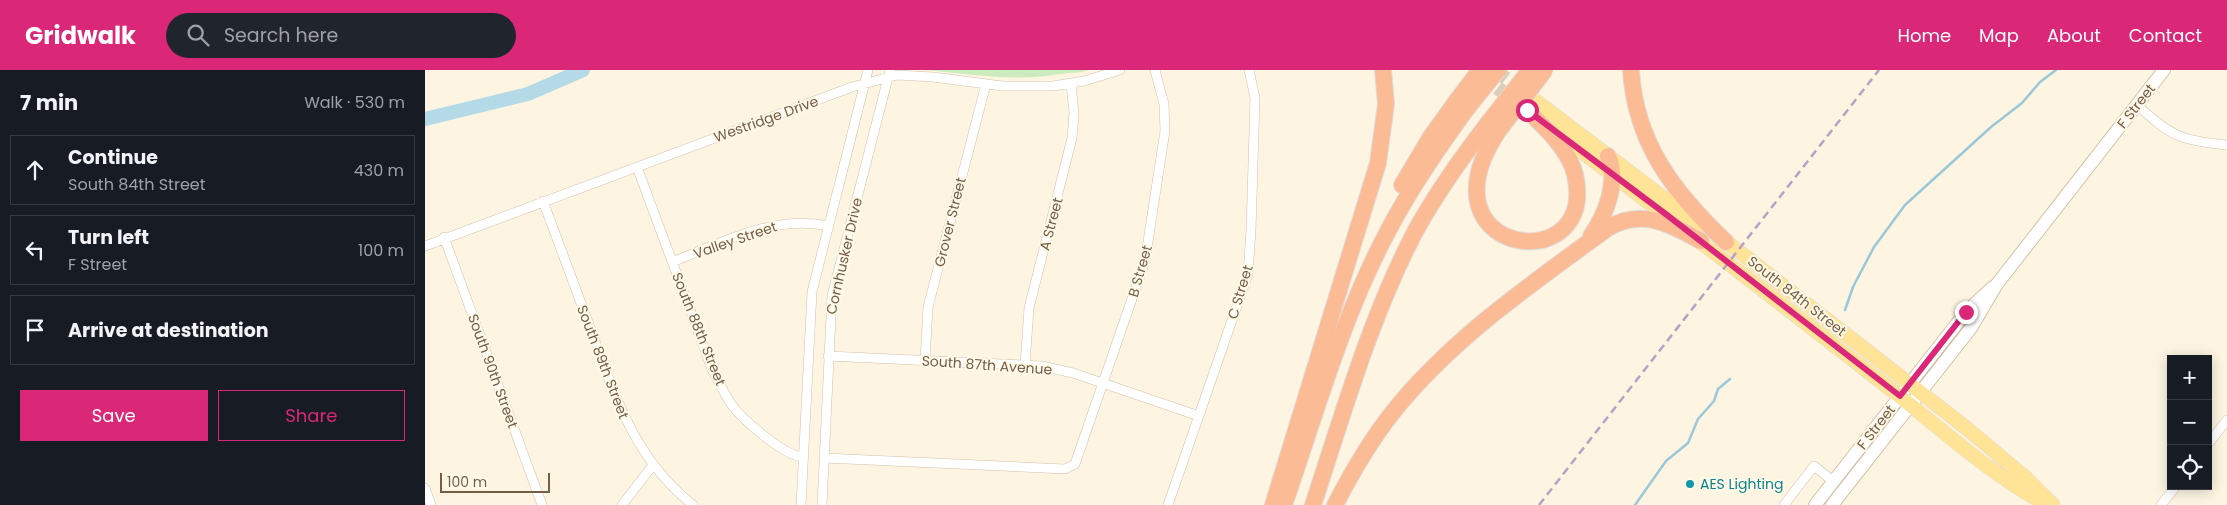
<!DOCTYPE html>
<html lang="en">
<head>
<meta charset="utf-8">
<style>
  body { margin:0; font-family:Poppins,sans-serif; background:#20242c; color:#f1f3f6 }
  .controls { position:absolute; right:15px; bottom:15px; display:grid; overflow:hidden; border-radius:0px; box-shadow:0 2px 12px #0003 }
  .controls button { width:45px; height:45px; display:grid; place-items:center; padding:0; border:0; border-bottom:1px solid #363941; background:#171b24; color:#f1f3f6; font:25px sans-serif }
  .scale { position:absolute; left:15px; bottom:12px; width:110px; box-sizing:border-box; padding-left:5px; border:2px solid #755d47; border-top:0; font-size:14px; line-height:18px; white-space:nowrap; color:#755d47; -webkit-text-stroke:4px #fff9e8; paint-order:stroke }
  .stop { position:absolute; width:15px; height:15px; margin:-11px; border:4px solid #db2777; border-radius:50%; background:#fff }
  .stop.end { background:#db2777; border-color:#fff; box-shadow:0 1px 5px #0008 }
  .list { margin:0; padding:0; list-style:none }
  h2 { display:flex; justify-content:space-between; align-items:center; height:65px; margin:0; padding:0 20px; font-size:21px }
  h2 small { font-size:16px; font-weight:400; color:#9ea1a6 }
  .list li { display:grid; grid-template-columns:32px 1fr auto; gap:15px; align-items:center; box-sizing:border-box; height:70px; margin:0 10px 10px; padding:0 10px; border:1px solid #363941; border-radius:0px }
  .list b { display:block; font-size:19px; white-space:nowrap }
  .list p { margin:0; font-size:16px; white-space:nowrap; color:#9ea1a6 }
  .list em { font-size:16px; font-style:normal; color:#9ea1a6 }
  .actions { display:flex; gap:10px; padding:15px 20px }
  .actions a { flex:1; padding:11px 0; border:1px solid #db2777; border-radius:0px; text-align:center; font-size:18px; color:#db2777 }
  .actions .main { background:#db2777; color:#fff }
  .icon { flex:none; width:28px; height:28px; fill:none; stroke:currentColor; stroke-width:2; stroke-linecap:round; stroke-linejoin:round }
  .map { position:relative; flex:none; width:1802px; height:435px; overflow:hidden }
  header { display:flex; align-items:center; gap:30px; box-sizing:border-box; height:70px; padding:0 25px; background:#db2777; color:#fff }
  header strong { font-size:24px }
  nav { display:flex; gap:28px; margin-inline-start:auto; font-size:18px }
  .search { width:350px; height:45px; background:#20242c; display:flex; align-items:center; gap:12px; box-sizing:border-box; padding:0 18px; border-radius:28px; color:#9ea1a6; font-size:19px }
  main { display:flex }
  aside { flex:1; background:#171b24 }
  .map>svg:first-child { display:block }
  .green { fill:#ccebbf }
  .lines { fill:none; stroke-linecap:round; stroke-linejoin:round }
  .stream { stroke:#9bc8d9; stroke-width:2.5 }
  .river { stroke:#b5dae7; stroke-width:14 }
  .primary-tunnel { stroke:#dbcfba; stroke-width:14; stroke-dasharray:14 7; stroke-linecap:butt }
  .street-casing { stroke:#d1c0ab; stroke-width:10 }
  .secondary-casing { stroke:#d4c0a7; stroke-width:14 }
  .primary-casing { stroke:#e1dbd7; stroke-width:15 }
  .highway-casing { stroke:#e1dbd7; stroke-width:18 }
  .street { stroke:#fff; stroke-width:9 }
  .secondary { stroke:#fff; stroke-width:12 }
  .primary { stroke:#ffe497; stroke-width:14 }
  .highway { stroke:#fabb95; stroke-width:16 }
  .rail { stroke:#b9a0c6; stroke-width:2.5; stroke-dasharray:8 5; stroke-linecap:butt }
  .highway-bridge-casing { stroke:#e1dbd7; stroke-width:18; stroke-linecap:butt }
  .highway-bridge { stroke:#fabb95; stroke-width:16 }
  .route { stroke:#db2777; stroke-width:6 }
  .culture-dot { fill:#0f9aa8; stroke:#fff9e8; stroke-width:2 }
  .labels { text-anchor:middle; stroke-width:4; stroke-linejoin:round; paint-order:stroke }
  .street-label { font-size:14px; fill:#755d47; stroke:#fff9e8 }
  .culture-label { font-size:14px; fill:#0d838f; stroke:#fff9e8; text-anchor:start }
</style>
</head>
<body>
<header>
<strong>Gridwalk</strong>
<div class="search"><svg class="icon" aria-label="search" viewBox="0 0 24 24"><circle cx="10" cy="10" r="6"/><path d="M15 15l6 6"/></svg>Search here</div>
<nav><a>Home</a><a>Map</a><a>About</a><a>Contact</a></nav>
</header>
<main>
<aside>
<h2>7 min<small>Walk · 530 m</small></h2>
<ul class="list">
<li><svg class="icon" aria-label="ahead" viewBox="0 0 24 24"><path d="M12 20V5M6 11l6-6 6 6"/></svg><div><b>Continue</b><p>South 84th Street</p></div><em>430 m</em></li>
<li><svg class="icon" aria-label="left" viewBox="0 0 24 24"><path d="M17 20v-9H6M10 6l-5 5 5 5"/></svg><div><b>Turn left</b><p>F Street</p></div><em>100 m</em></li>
<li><svg class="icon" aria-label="arrive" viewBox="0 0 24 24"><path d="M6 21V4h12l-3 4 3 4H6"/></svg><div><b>Arrive at destination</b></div></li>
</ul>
<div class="actions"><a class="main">Save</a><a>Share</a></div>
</aside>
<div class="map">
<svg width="1802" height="435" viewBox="0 0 1802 435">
  <rect width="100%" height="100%" fill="#fdf5e1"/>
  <path class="green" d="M499,0h164c-10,4 -17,2 -27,4 -46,8 -91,0 -137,-4z"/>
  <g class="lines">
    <path class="stream" d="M1420,240l8,-23 21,-40 31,-42 86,-78 31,-24 18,-21 16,-12
      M1210,435l31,-44 22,-18 10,-24 16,-18 4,-12 12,-10"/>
    <path class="river" d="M0,49l103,-25 55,-24"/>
    <path class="primary-tunnel" d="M1070,0l30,23
      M1056,5l36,28"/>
    <g class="street-casing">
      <path id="street" d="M1712,35c35,32 43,35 90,40
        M212,97l75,202c6,12 12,24 19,35 12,16 53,52 72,53
        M118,131c16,43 32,86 48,129 25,68 43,128 102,175
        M19,167l98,268
        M0,176l427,-159 45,-12 36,2 69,9h51l31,-5 36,-11
        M247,192c50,-19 102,-48 157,-36
        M403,286l214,10 31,7 126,43
        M500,291l3,-54 58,-223
        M600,295l4,-57 43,-170 2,-25 -3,-29
        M1783,374l19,-24
        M399,388l241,11 10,-5 70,-203 20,-130 -1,-27 -9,-34
        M0,418l6,17
        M197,435l31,-40
        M376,435l11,-213 56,-222
        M397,435l10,-209 58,-226
        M743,435l80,-231 3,-44 4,-132 -6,-28
        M1359,435l30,-39 20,16
        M1736,435l15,-19"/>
    </g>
    <g class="secondary-casing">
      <path id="secondary" d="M1390,435l151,-193 27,-25
        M1407,435l139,-177 26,-44 167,-214"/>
    </g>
    <g class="primary-casing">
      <path id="primary" d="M1107,28l129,98 40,28
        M1127,59c111,84 222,169 332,255 52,40 106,91 164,121
        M1294,166l246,191 61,51 27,27"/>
    </g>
    <g class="highway-casing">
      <path id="highway" d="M1206,0c4,73 44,124 95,172
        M1074,60c-77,114 69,146 78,70 1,-14 -1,-28 -8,-41 -10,-19 -27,-34 -42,-49
        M977,115l28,-47 28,-39
        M1166,166c15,-22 28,-54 17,-80
        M848,435l105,-342 8,-59 -3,-34
        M859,435c32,-92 58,-188 104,-274 23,-44 51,-84 80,-124
        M888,435c30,-91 58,-190 103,-275 21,-38 46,-73 73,-108
        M910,435c17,-33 35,-64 58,-93 59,-74 140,-129 215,-184 34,-20 62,-4 93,13"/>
    </g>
    <use href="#street" class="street"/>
    <use href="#secondary" class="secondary"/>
    <use href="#primary" class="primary"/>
    <use href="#highway" class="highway"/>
    <path class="rail" d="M1114,435l340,-435"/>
    <g class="highway-bridge-casing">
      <path id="highway-bridge" d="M1033,29l22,-29
        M1043,37l30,-37
        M1064,52l41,-52
        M1074,60l46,-60"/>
    </g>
    <use href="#highway-bridge" class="highway-bridge"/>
  </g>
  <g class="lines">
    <path class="route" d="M1102,40l140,105 233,181 66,-84"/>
  </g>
  <circle class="culture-dot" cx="1265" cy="414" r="5"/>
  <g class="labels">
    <g class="street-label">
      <text transform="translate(1711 36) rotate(-52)" y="5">F Street</text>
      <text transform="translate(341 49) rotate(-20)" y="5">Westridge Drive</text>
      <text transform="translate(525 152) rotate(-76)" y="5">Grover Street</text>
      <text transform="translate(626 154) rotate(-75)" y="5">A Street</text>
      <text transform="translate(310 170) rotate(-19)" y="5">Valley Street</text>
      <text transform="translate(419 186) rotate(-77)" y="5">Cornhusker Drive</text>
      <text transform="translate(715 201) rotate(-74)" y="5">B Street</text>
      <text transform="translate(815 222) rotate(-73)" y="5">C Street</text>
      <text transform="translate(1372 226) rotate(38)" y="5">South 84th Street</text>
      <text transform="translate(274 259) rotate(68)" y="5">South 88th Street</text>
      <text transform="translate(178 292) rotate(69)" y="5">South 89th Street</text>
      <text transform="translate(562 295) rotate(4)" y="5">South 87th Avenue</text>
      <text transform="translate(68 301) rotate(70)" y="5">South 90th Street</text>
      <text transform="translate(1451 357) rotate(-52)" y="5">F Street</text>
    </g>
    <g class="culture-label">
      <text x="1275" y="419">AES Lighting</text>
    </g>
  </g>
</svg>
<div class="controls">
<button>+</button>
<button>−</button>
<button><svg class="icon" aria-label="locate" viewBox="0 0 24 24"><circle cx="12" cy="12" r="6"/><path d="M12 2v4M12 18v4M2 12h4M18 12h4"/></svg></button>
</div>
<div class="scale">100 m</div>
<div class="stop" style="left:1102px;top:40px"></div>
<div class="stop end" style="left:1541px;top:242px"></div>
</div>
</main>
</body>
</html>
